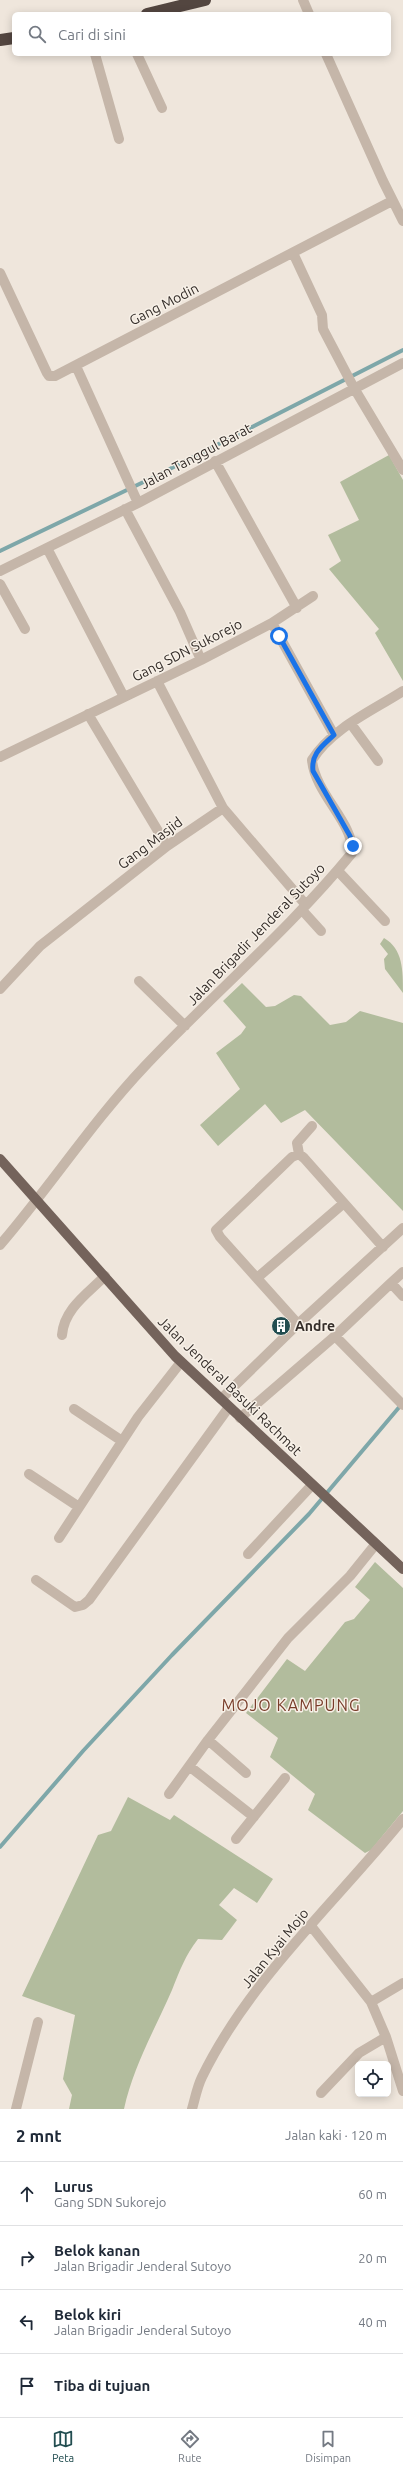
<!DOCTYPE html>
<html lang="id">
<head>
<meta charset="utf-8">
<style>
  body { margin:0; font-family:Ubuntu,sans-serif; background:#f6f6f7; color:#1f2937 }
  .controls { position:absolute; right:12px; bottom:12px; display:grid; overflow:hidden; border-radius:6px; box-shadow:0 2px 10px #0003 }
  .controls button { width:36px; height:36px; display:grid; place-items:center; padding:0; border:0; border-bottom:1px solid #e0e1e3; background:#fff; color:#1f2937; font:20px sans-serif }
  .stop { position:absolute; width:12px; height:12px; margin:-9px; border:3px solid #1a73e8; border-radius:50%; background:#fff }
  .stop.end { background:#1a73e8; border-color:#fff; box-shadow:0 1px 4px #0008 }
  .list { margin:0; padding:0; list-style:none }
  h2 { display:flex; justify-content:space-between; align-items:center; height:52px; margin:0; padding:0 16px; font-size:17px }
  h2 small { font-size:13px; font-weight:400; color:#747a83 }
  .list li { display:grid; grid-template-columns:26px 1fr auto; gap:12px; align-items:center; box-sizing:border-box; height:64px; padding:0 16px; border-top:1px solid #e0e1e3 }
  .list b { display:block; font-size:15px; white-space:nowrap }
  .list p { margin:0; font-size:13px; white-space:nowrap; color:#747a83 }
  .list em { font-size:13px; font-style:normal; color:#747a83 }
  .icon { flex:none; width:22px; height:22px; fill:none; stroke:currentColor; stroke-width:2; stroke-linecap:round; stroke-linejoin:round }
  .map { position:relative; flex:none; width:403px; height:2109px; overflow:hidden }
  .search { position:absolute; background:#fff; box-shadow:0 2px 10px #0003; left:12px; right:12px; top:12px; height:44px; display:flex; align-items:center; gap:10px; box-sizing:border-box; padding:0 14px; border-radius:6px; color:#747a83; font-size:15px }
  .sheet { height:308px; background:#fff }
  nav { display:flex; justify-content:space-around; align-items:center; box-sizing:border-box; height:56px; border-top:1px solid #e0e1e3; background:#fff; font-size:11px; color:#747a83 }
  nav a { display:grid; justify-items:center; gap:2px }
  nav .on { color:#224d50 }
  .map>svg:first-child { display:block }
  .green { fill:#b2bc9d }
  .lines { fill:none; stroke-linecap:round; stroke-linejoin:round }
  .stream { stroke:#7ea7a9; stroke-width:4 }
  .minor { stroke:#c5b6a9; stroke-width:10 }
  .major { stroke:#74635b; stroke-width:10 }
  .highway { stroke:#534640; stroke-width:12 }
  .route { stroke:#1a73e8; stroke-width:5 }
  .labels { text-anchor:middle; stroke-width:3; stroke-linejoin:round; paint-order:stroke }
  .street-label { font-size:14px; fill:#332c28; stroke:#f7f0e7 }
  .poi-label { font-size:14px; font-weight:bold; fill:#332c28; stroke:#f7f0e7; text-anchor:start }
  .quarter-label { font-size:16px; letter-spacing:1px; fill:#793d2a; stroke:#f7f0e7 }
</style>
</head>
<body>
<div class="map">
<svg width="403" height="2109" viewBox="0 0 403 2109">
  <rect width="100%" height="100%" fill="#efe6dc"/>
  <path class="green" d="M389,455l14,25v201l-28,-48 4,-4 -50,-60 12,-8 -13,-26 31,-15 -19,-38z
    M384,938c19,11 19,32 19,55l-18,-24 -1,-10 4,-5 -8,-10z
    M242,983l24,24 9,-1 19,-11 7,1 29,29 16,-3 14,-11 43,12v188l-98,-101 -24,13 -16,-19 -47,42 -18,-21 40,-36 -24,-36 25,-19 5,-7 -23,-26z
    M375,1562l28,26v223l-32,39 -6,3 -57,-43 7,-16 -45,-37 8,-19 -32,-25 41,-54 18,12 40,-49 9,-3 16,-19 -15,-13z
    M128,1797l42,23 4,-5 99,64 -16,24 -23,-15 -15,17 18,15 -15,20 -24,-1c-13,17 -18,31 -26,51 -17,39 -39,77 -48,119h-55l3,-14 -9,-16 12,-64 -53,-19 76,-161 13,-4z"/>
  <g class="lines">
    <path class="stream" d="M0,551l156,-75 247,-126
      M0,1847l83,-96 89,-96 137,-141 92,-109"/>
    <path class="minor" d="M303,0l6,14
      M95,54l24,85
      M137,54l25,54
      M326,54l57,127 20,40
      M293,253l29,62 1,14 31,59 49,82
      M0,273l47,100 2,3h6l337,-175
      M76,366l62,137
      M215,461l82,147
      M125,509l55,103 21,48
      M47,548l77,149
      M0,571l138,-68 265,-140
      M0,584l25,45
      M272,623l41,-27
      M157,681l66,127
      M88,714l79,132
      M351,724l27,37
      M0,757l201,-97 71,-37 62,112
      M338,871l47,50
      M302,910l19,21
      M139,981l46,45
      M0,989l40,-43 127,-100 56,-38 83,97
      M299,1154l-2,-11 15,-17
      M0,1245c50,-58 92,-123 145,-179 68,-72 144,-136 207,-213 3,-29 -37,-59 -40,-93 20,-32 60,-49 91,-69
      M257,1278l87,-75
      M391,1283l12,-11
      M298,1324l-78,-87 -4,-7 76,-73 7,-3 5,4 79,89
      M62,1335c2,-26 25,-41 43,-59
      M335,1336l68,69
      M221,1399l77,-75 105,-96
      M74,1409l48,32
      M240,1418l95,-82 56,-53 12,13
      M29,1474l50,33
      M59,1538l79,-121 43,-55
      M248,1554l64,-69
      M36,1580l39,27 8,-2 6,-5 140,-193
      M208,1740l38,33
      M189,1766l65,51
      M169,1794l39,-54 80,-102 62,-62 25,-31
      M236,1839l49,-61
      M311,1926l60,76
      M403,1983l-32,19 15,35 17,54
      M321,2093l38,-40 27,-16
      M16,2109l22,-87
      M192,2109c3,-10 5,-22 10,-32 47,-97 134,-175 201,-258"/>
    <path class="major" d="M0,1159l175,197 228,213"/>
    <path class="highway" d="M147,14l58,-14
      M0,40l14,-2"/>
  </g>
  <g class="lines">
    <path class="route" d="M279,636l55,99c-13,12 -23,19 -21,36l37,65 3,10"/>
  </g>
  <defs>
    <g id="building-disc" transform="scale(1)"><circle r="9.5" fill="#224d50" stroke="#f7f0e7"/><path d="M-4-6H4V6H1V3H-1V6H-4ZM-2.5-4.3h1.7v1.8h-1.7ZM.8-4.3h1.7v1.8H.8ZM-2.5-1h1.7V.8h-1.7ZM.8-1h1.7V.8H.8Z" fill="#fff"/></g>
  </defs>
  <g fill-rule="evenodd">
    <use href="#building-disc" x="281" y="1326"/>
  </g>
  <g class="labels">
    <g class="street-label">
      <text transform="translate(164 304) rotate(-27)" y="5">Gang Modin</text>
      <text transform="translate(196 456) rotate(-28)" y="5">Jalan Tanggul Barat</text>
      <text transform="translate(187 650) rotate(-27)" y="5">Gang SDN Sukorejo</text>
      <text transform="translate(150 843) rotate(-37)" y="5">Gang Masjid</text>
      <text transform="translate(256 934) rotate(-46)" y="5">Jalan Brigadir Jenderal Sutoyo</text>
      <text transform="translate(230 1386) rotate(44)" y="5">Jalan Jenderal Basuki Rachmat</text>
      <text transform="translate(275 1948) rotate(-51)" y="5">Jalan Kyai Mojo</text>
    </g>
    <g class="poi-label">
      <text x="295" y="1331">Andre</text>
    </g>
    <g class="quarter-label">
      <text x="291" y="1711">MOJO KAMPUNG</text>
    </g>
  </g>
</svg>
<div class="controls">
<button><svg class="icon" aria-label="locate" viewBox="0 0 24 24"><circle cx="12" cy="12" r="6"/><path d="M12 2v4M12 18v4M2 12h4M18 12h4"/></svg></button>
</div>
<div class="stop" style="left:279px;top:636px"></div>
<div class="stop end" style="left:353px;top:846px"></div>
<div class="search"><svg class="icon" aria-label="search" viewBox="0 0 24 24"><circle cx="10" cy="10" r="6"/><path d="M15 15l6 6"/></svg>Cari di sini</div>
</div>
<section class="sheet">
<h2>2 mnt<small>Jalan kaki · 120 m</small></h2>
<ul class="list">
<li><svg class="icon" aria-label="ahead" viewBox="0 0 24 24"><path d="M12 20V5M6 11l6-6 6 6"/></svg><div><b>Lurus</b><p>Gang SDN Sukorejo</p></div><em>60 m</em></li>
<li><svg class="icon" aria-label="right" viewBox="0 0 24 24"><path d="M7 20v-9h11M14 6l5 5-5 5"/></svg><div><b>Belok kanan</b><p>Jalan Brigadir Jenderal Sutoyo</p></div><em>20 m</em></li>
<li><svg class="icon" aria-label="left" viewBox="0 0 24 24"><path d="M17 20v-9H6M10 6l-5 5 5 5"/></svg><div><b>Belok kiri</b><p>Jalan Brigadir Jenderal Sutoyo</p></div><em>40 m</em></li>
<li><svg class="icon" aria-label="arrive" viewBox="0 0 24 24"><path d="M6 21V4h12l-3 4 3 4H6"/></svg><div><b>Tiba di tujuan</b></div></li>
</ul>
</section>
<nav>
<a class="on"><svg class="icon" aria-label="map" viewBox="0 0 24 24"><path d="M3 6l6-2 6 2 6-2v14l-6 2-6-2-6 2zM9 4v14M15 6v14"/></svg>Peta</a>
<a><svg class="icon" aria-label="directions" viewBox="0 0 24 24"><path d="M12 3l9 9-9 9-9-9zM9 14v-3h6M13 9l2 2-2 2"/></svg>Rute</a>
<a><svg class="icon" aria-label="saved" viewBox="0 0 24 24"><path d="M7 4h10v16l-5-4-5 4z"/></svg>Disimpan</a>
</nav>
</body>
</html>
